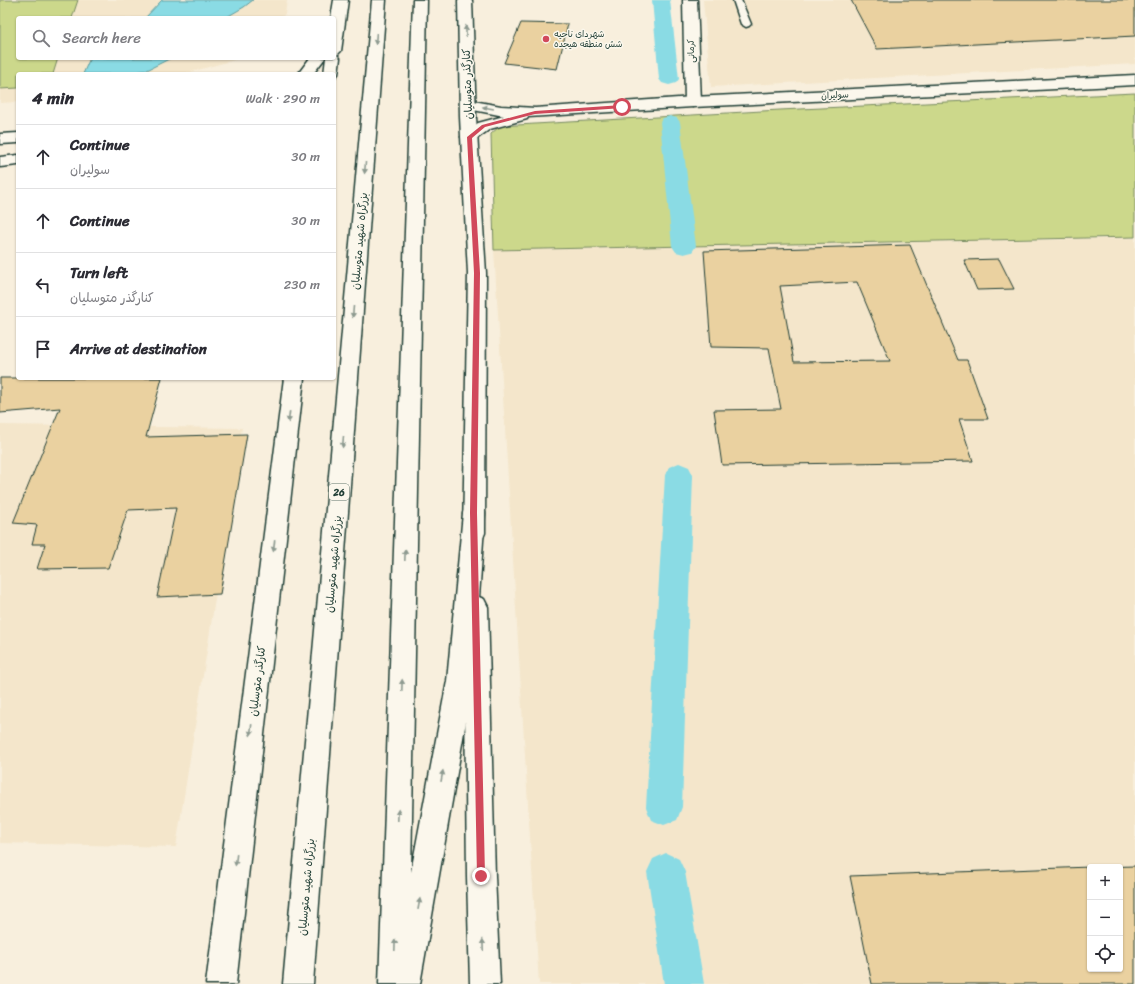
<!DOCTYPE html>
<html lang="en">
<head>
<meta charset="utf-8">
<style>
  body { margin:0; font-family:Sriracha,"Playpen Sans Arabic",sans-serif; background:#f7f7f7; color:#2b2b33 }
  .controls { position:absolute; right:12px; bottom:12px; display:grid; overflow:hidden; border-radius:4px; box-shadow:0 1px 3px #0004 }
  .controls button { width:36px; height:36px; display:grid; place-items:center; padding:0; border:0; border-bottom:1px solid #e1e1e2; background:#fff; color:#2b2b33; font:20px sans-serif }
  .stop { position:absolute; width:12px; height:12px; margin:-9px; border:3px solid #d1495b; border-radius:50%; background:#fff }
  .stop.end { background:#d1495b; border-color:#fff; box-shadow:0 1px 4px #0008 }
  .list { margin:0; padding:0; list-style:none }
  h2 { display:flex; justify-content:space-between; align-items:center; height:52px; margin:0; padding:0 16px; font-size:17px }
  h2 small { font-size:13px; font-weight:400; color:#7c7c81 }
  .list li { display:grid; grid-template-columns:26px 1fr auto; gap:12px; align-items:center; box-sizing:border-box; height:64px; padding:0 16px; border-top:1px solid #e1e1e2 }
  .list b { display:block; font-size:15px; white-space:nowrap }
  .list p { margin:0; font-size:13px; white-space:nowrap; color:#7c7c81 }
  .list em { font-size:13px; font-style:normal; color:#7c7c81 }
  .icon { flex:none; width:22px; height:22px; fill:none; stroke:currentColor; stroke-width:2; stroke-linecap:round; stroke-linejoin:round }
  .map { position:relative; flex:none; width:1135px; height:984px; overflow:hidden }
  .search { position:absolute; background:#fff; box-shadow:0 1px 3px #0004; left:16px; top:16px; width:320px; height:44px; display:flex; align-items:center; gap:10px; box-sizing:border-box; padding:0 14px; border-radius:4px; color:#7c7c81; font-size:15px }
  .panel { position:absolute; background:#fff; box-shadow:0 1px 3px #0004; left:16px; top:72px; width:320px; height:308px; border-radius:4px }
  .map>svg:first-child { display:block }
  .built { fill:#f4e6cb; fill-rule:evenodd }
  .green { fill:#ccd88b; stroke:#768a60 }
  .water { fill:#8adbe4; stroke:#5f9c9e }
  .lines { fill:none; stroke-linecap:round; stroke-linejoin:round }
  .canal { fill:#8adbe4; fill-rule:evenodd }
  .building { fill:#ead1a0; stroke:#1f3d34; fill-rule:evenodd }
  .service-casing { stroke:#1f3d34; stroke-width:3 }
  .minor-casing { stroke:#1f3d34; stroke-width:3 }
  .tertiary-casing { stroke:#1f3d34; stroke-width:3 }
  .secondary-casing { stroke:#1f3d34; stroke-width:3 }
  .primary-casing { stroke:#1f3d34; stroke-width:3 }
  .trunk-casing { stroke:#1f3d34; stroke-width:3 }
  .service { fill:#fbf7ec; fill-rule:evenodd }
  .minor { fill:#fbf7ec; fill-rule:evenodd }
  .tertiary { fill:#fbf7ec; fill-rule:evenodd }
  .secondary { fill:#fbf7ec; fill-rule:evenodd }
  .primary { fill:#fbf7ec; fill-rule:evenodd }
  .trunk { fill:#fbf7ec; fill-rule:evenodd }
  .oneway { fill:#8d9a90 }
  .route { fill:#d1495b }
  .poi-dot { fill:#d1495b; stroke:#fbf7ec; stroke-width:1.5 }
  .labels { text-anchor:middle; stroke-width:3; stroke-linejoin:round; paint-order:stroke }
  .far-poi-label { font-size:9px; fill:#1f3d34; stroke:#fbf7ec; text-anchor:start }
  .far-street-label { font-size:9px; fill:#1f3d34; stroke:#fbf7ec }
  .shield { fill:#fbf7ec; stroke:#61756b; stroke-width:1 }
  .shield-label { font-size:10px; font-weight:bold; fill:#1f3d34 }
  .street-label { font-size:11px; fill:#1f3d34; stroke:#fbf7ec }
</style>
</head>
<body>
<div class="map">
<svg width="1135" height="984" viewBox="0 0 1135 984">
  <rect width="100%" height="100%" fill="#f8efdd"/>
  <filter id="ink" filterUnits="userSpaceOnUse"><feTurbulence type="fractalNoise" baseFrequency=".025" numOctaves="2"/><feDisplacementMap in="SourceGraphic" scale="8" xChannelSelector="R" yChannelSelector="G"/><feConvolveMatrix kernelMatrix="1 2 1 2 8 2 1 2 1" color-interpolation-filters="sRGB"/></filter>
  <g filter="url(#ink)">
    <path class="built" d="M0,0h287l-2,14 -4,4h-263v40h219l-3,2 -51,14h-165v28l-18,1z
      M703,0h432v64l-424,23z
      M1135,238v746h-596l-45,-734zM1090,867h30v102h-30z
      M0,425l242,3 -66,419 -176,-4z"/>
    <path class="green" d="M0,0h78l-6,18h-54v40h40l-5,16h-35v14l-18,1z
      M1135,93v144l-641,13 -3,-116 9,-8 280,-16z"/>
    <path class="water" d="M162,0h91l-9,7 -19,11h-80z
      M90,58h81l-24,12 -24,4h-40z"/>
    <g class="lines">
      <path class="canal" d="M652,0h18l9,79 -3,4 -7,2 -7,-2 -3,-4z
        M670,116l7,2 3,4 16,124 -4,6 -8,2 -8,-2 -4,-6 -12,-124 3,-4z
        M679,463l10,4 4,8 -11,332 -5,13 -13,5 -13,-5 -5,-13 19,-332 4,-8z
        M666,853l13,6 6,13 19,112h-40l-17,-112 6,-13z"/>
    </g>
    <path class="building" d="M851,0h284v36l-258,13z
      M521,23l47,1 -11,45 -53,-6z
      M910,245l48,115h9l21,59h-29l14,42 -251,4 -8,-55 67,-1 -12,-61 -58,-1 -7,-96zM857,282l33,79 -96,1 -14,-76z
      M999,259l15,30 -37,1 -13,-30z
      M0,378h162l-16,59 101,-3 -27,160 -63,3 19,-89 -48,2 -20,58 -71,1 8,-25h-13l5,-19 -24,-2 47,-115 -60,5z
      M1135,866v118h-263l-22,-108 240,-9v102h30v-102h-21z"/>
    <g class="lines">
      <g class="service-casing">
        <path id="service" d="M733,0h8l10,24 -2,2 -3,1 -5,-3z"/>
      </g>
      <g class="minor-casing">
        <path id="minor" d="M683,0h14l4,102 -3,3 -5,2 -5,-2 -3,-3z"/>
      </g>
      <g class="tertiary-casing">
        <path id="tertiary" d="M310,58h15l-12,16h-15z
          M18,133v10l-18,1v-10z
          M18,155v10l-18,2v-10z"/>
      </g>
      <g class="secondary-casing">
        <path id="secondary" d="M1135,75v10l-442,22 -165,10 -1,2 -37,10 -15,11 -6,2 -6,-2 -2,-3 17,-14 26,-7 -41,-8 -3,-3 3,-3 5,-2 33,6 34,2 158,-11z"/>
      </g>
      <g class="primary-casing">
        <path id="primary" d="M334,0h14l-7,51 -4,4 3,3 -2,16 -4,4v-4h-10l2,-16h8v-40h-3z
          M458,0h14l4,117 10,156 -1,260 -3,7 -8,3 -8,-3 -3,-7 5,-260 -8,-156z
          M284,378h20l-68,606h-30z
          M476,596l8,3 4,8 7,269 5,108h-30l-3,-108 -3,-269 4,-8z"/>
      </g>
      <g class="trunk-casing">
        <path id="trunk" d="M372,0h14l-73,984h-30z
          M413,0h14l-16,872 36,-191 16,-168 3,-7 8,-2 8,2 3,7 -12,168 -53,303h-41z"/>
      </g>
      <use href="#service" class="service"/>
      <use href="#minor" class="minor"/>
      <use href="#tertiary" class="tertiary"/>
      <use href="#secondary" class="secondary"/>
      <use href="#primary" class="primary"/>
      <use href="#trunk" class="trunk"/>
    </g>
    <defs><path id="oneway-solid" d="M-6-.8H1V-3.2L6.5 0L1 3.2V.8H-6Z"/></defs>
    <g class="oneway">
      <use href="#oneway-solid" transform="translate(466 31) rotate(-92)"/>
      <use href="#oneway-solid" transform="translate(376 39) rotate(94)"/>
      <use href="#oneway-solid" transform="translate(488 108) rotate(-170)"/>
      <use href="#oneway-solid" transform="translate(365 168) rotate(95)"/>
      <use href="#oneway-solid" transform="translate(353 312) rotate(95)"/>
      <use href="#oneway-solid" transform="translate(289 417) rotate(97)"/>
      <use href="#oneway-solid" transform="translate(343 442) rotate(95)"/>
      <use href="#oneway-solid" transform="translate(274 546) rotate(97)"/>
      <use href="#oneway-solid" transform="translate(405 555) rotate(-88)"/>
      <use href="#oneway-solid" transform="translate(402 685) rotate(-88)"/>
      <use href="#oneway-solid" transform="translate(251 730) rotate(97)"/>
      <use href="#oneway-solid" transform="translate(442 776) rotate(-80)"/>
      <use href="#oneway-solid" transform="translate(398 815) rotate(-88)"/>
      <use href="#oneway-solid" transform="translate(236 860) rotate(97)"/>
      <use href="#oneway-solid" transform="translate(419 904) rotate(-80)"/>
      <use href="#oneway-solid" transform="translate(395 945) rotate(-88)"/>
      <use href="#oneway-solid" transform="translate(483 945) rotate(-92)"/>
    </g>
  </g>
  <path class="route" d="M622,105l1,3 -88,6 -50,13 -13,11 8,135 -3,240 8,363 -1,3 -3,2 -3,-2 -1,-3 -7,-363 4,-240 -7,-136 15,-12 53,-14z"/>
  <circle class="poi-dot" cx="546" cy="39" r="4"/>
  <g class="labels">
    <g class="far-poi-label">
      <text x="554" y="37">شهردای ناحیه<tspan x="554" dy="10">شش منطقه هیجده</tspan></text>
    </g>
    <g class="far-street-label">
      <text transform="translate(691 51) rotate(-92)" y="3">کرمانی</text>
      <text transform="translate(835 95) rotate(-3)" y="3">سولیران</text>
    </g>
    <rect class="shield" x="329" y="484" width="20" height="16" rx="3"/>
    <g class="shield-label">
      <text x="339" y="496">26</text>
    </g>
    <g class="street-label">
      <text transform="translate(467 84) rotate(-92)" y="4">کنارگذر متوسلیان</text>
      <text transform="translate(359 241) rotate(-85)" y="4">بزرگراه شهید متوسلیان</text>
      <text transform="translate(333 564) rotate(-85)" y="4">بزرگراه شهید متوسلیان</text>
      <text transform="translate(257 681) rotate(-83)" y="4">کنارگذر متوسلیان</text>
      <text transform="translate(306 887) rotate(-85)" y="4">بزرگراه شهید متوسلیان</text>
    </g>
  </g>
</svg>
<div class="controls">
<button>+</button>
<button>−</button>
<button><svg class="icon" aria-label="locate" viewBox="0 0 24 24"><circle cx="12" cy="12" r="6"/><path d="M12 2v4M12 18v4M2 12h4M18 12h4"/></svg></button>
</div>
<div class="stop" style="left:622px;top:107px"></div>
<div class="stop end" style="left:481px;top:876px"></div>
<div class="search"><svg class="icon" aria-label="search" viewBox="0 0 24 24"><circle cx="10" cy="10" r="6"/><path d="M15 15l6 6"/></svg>Search here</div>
<section class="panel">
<h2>4 min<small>Walk · 290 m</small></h2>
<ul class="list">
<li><svg class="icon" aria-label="ahead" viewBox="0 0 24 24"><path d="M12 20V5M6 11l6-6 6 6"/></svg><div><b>Continue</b><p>سولیران</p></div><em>30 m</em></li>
<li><svg class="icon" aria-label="ahead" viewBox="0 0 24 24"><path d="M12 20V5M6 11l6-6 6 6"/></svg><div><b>Continue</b></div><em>30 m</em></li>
<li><svg class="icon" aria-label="left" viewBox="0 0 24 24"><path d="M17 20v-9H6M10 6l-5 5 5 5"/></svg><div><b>Turn left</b><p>کنارگذر متوسلیان</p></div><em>230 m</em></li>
<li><svg class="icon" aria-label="arrive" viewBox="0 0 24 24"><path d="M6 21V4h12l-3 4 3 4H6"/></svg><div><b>Arrive at destination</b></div></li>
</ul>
</section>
</div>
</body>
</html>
